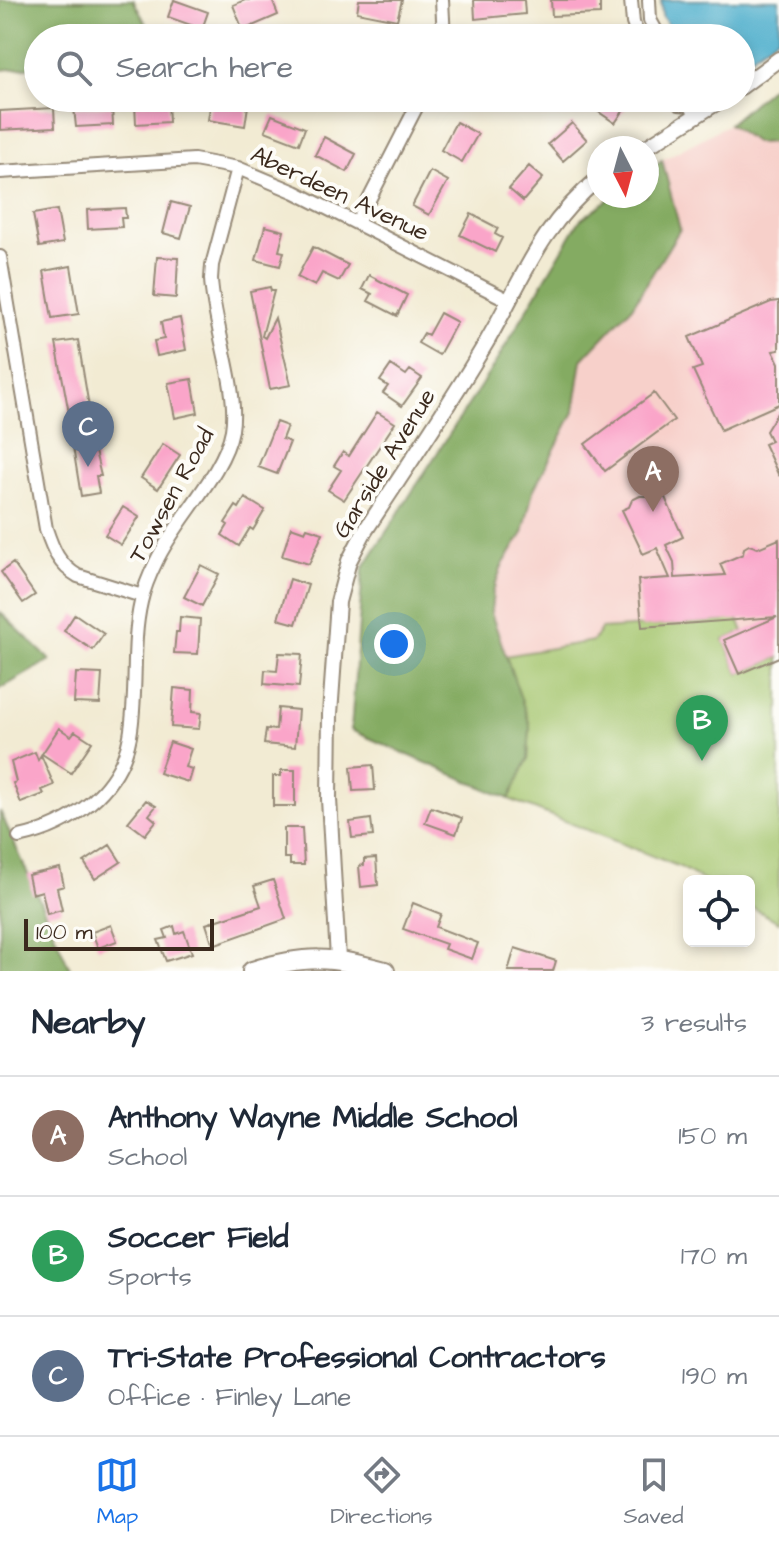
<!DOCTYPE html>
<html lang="en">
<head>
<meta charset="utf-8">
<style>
  body { margin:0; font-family:"Architects Daughter",sans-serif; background:#f6f6f7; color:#1f2937 }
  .controls { position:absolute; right:24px; bottom:24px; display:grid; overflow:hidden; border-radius:12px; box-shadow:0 4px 12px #0003 }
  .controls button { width:72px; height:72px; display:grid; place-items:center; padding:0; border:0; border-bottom:2px solid #e0e1e3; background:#fff; color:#1f2937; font:40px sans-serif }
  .compass { position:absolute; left:587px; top:136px; width:72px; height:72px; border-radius:50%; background:#fff; box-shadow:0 4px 12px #0003; rotate:174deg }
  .scale { position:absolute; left:24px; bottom:20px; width:190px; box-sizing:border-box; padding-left:8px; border:4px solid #3b2a1e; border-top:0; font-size:22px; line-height:28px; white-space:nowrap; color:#3b2a1e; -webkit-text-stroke:6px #fdfcf7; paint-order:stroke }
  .you { position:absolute; left:394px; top:644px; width:28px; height:28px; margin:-20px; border:6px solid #fff; border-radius:50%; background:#1a73e8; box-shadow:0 0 0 12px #1a73e833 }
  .badge { display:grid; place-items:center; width:52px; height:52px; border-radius:50%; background:#1a73e8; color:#fff; font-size:26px; font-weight:700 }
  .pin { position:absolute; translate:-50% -66px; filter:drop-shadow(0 2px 4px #0008) }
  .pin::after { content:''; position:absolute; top:42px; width:28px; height:24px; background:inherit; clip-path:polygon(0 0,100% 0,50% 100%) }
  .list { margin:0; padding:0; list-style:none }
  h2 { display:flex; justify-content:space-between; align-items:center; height:104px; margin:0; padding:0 32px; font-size:34px }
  h2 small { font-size:26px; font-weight:400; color:#747a83 }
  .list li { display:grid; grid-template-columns:52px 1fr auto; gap:24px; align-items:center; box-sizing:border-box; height:120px; padding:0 32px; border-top:2px solid #e0e1e3 }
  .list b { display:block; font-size:30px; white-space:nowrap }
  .list p { margin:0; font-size:26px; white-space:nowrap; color:#747a83 }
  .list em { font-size:26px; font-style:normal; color:#747a83 }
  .icon { flex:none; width:44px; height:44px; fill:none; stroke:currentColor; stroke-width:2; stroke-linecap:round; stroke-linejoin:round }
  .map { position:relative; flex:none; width:779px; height:971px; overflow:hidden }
  .search { position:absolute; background:#fff; box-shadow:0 4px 12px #0003; left:24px; right:24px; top:24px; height:88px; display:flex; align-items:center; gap:20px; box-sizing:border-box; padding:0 28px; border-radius:44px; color:#747a83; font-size:30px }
  .sheet { height:464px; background:#fff }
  nav { display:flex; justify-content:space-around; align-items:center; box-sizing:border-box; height:112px; border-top:2px solid #e0e1e3; background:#fff; font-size:22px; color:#747a83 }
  nav a { display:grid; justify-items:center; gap:4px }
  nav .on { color:#1a73e8 }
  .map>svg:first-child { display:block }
  .built { fill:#f7d0ca }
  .green { fill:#a6c66f; stroke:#707846; stroke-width:2 }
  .forest { fill:#84ab62; stroke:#606a40; stroke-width:2 }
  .water { fill:#4eaecc; stroke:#446c75; stroke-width:2 }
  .building { fill:#faa5c9 }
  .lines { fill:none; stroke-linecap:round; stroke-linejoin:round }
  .minor-casing { stroke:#968a78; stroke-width:16 }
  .tertiary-casing { stroke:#968a78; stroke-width:18 }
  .primary-casing { stroke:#968a78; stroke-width:22 }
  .minor { stroke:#fff; stroke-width:12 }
  .tertiary { stroke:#fff; stroke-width:14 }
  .primary { stroke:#fff; stroke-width:18 }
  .labels { text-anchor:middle; stroke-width:8; stroke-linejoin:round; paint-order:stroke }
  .street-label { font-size:24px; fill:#3b2a1e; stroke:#fdfcf7 }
</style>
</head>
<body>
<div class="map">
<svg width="779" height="971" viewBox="0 0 779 971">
  <rect width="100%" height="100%" fill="#fdfcf7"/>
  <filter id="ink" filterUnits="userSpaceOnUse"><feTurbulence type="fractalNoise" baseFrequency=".0125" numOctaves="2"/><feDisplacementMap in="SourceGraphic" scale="16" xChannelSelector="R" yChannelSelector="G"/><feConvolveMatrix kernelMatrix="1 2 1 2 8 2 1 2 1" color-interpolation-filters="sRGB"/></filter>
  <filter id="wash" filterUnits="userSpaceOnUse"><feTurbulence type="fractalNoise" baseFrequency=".006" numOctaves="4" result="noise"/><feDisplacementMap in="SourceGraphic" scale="32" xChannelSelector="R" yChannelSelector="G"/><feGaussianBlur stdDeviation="1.8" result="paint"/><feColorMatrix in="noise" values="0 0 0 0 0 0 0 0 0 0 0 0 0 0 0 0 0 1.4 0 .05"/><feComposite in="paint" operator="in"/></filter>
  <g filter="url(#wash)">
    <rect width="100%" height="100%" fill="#f2ebd3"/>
    <path class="built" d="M729,124l27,19 23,-1v780l-30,-16v-25h-44l-25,-14 -171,-68 19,-40 -23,-103 -14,-43 2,-22 9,-25 21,-33 10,-42 41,-79 8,-52 50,-53 48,-78 -18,-69z"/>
    <path class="green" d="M736,615l7,17 -19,8 15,34 40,-17v265l-30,-16v-25h-44l-25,-14 -171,-68 19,-40 2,-34 -25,-69 88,-15 8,-12 122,-8z"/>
    <path class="forest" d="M0,0h133l21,38h-116v29l-38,3z
      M779,81v61l-23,1 -27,-19z
      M662,160l18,69 -48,78 -50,53 -8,52 -41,79 -10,42 -21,33 -9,25 -2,22 39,112 -2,34 -19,40 -158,-69 12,-162 133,-206 84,-142 33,-24h34v-25z
      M0,612l50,48 -50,29z
      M0,811l71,160h-71z"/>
    <path class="water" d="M661,0h118v36l-38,28v-26h-65l-14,-22z"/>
    <g id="blocks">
      <path class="building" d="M174,0l34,12 -6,17 -34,-12z
        M245,0h27l6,15 -35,15 -10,-25z
        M359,0h43l-5,20 -40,-8z
        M474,0h50l1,14 -50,5z
        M551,0h49v14l-48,2z
        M600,98h32l-17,25 -22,-15z
        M211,101l37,5 -3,20 -37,-6z
        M168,102l1,20 -33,2 -1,-20z
        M112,106l1,19 -37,2 -2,-19z
        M54,108l1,19 -55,3v-19z
        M272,115l33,13 -6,16 -34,-13z
        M456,122l22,12 -16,28 -21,-12z
        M572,123l15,17 -24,21 -15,-17z
        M324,137l32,17 -9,18 -32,-17z
        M529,166l14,12 -20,23 -14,-12z
        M430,171l18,10 -19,34 -17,-9z
        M171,202l19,5 -9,31 -18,-5z
        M125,208l1,10h-5l1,9 -34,2 -1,-19z
        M57,210l6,33 -24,4 -6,-33z
        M471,214l27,14 -3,6 7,4 -7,14 -35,-17z
        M265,226l19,5 -5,20 5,1 -4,14 -24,-6z
        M313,247l35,18 -9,16 -17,-8 -7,13 -18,-9z
        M157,257l21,1 -2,40 -22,-2z
        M71,266l8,48 -27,4 -8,-47z
        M369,275l38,20 -10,21 -29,-15 4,-7 -10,-5z
        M270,287l1,4h3l-12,45 3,2 10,-20 16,67 -21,4 -20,-98z
        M779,301v49l-6,1 6,12v41l-58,26 -28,-60 9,-3 -13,-30 82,-35z
        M440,313l17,9 -18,33 -21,-12 6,-10 4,2z
        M180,318l6,32 -29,6 -3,-15 10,-2 -3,-17z
        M78,340l15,91h-3l11,45h-5l3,17 -18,3 -8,-49 2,-1 -19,-103z
        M391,365l15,10 4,-5 12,8 -20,28 -19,-13 5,-7 -8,-5z
        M192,379l6,34 -23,5 -7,-35z
        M654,393l20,27 -69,51 -20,-27z
        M779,410v66l-15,-32 7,-3 -5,-10z
        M377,412l18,11 -51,77 -16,-10 13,-20 -7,-4 9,-14 6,4z
        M276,422l11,4 -5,13 8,3 -13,32 -19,-7z
        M163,444l17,11 -22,34 -17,-11z
        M663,493l20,44 -17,8 8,17 1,16 50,-3 -5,-11 23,-10 1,-6 5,-3 9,3 21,-9v118l-40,17 -15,-34 53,-23 -135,10 -4,-47 32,-2 -13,-30 -14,6 -21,-44 7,-3 3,-7 8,-4h16z
        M245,498l20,12 -12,20 -3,-2 -11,18 -17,-11 6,-10 -3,-2 11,-17 3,2z
        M123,507l16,10 -18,28 -16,-10z
        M291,527l14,5 2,-4 16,5 -14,31 -27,-8z
        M13,563l22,32 -12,8 -22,-31z
        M201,565l18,9 -17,32 -18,-9z
        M290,579l18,6 -12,39 -18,-5z
        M75,614l29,20 -11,16 -29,-19z
        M180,617l20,2 -2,35 -24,-1 2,-21h3z
        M279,653l23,1 -3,33 -35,-3 1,-14 12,1z
        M76,673l26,1 -2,30 -26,-1z
        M174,688l19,2 -1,22 9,1 -2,16 -28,-2z
        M278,708l20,2 -3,37 -31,-3 2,-15 10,1z
        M59,728l12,8 4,-5 17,11 -21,31 -29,-19z
        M170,742l21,7 -6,18 7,2 -4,13 -29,-9z
        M35,752l3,8 3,-5 13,30 -12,5 2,4 -23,9 -8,-20 3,-1 -5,-20z
        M373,765l2,25 -22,1 -2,-24z
        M281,770h14v36h-22v-30h8z
        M146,800l10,6 -7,9 7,6 -11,14 -17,-13z
        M431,807l31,11 -6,16 -31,-11z
        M371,819l2,17 -21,2 -2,-16z
        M284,828h18l2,37h-14v-7h-6z
        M110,845l11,17 -26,17 -11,-17z
        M376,858l2,27 -17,2 -2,-21 5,-1v-6z
        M60,868l4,18 -7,2 5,22 -15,4 -5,-23 -10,3 -4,-19z
        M273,880l13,39 -73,26 -7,-21 55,-18 -7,-20z
        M413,903l28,11 -5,13 42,16 -6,16 -28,-10 2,-5 -43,-15z
        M111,925l6,16 -19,7 -6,-16z
        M174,926l2,8 8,-3 8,22 -26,8 -8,-21 9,-2 -3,-8z
        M515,948l41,13 -3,10h-45z"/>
    </g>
  </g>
  <g filter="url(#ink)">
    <use href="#blocks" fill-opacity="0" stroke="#968a78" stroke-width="2"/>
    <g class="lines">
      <g class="minor-casing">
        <path id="minor" d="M442,0l2,38
          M631,0l2,23 6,15
          M649,0l1,20 10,18
          M676,98l3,6 11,1 7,11
          M0,172l194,-12 44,8 57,24 213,108
          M357,223l64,-125
          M0,257l46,272c7,21 13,36 32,47l64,20
          M19,837c52,-11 101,-46 111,-101 8,-44 1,-91 11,-134 3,-14 9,-28 15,-40 19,-42 68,-88 76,-132 7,-42 -19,-106 -21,-151l1,-14 26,-97"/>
      </g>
      <g class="tertiary-casing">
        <path id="tertiary" d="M741,87l38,-28
          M645,148l79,-50
          M338,959l-9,-160 1,-85 8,-112 11,-41 14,-27c41,-63 84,-125 123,-191 38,-65 51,-113 113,-165"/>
      </g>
      <g class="primary-casing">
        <path id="primary" d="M252,971c53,-16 80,-15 133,0"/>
      </g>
      <use href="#minor" class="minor"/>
      <use href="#tertiary" class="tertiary"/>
      <use href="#primary" class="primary"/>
    </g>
  </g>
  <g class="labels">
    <g class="street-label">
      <text transform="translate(340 193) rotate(25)" y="8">Aberdeen Avenue</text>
      <text transform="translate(384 463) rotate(-58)" y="8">Garside Avenue</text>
      <text transform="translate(171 495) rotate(-61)" y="8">Towsen Road</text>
    </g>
  </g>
</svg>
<div class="controls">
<button><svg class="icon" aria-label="locate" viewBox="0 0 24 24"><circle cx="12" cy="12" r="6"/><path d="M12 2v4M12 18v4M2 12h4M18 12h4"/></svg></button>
</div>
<svg class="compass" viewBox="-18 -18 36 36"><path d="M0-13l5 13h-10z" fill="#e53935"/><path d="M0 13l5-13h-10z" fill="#747a83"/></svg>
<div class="scale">100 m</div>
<div class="you"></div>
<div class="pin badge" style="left:653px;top:512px;background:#8d6e63">A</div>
<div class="pin badge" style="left:702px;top:761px;background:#2e9e5b">B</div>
<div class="pin badge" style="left:88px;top:467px;background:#5c6f8a">C</div>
<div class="search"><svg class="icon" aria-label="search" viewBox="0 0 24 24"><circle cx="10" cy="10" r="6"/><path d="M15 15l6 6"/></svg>Search here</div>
</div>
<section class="sheet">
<h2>Nearby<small>3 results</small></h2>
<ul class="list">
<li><span class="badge" style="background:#8d6e63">A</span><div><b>Anthony Wayne Middle School</b><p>School</p></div><em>150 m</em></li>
<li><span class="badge" style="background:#2e9e5b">B</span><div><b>Soccer Field</b><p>Sports</p></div><em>170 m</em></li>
<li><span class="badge" style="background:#5c6f8a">C</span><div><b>Tri-State Professional Contractors</b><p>Office · Finley Lane</p></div><em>190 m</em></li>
</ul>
</section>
<nav>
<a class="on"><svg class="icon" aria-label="map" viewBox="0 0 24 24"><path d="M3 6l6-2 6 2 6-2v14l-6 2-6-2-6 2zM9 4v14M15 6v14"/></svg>Map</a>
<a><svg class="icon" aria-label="directions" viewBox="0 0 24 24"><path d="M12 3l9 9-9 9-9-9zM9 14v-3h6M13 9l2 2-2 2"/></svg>Directions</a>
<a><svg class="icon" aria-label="saved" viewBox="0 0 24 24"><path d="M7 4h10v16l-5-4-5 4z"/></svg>Saved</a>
</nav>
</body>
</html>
